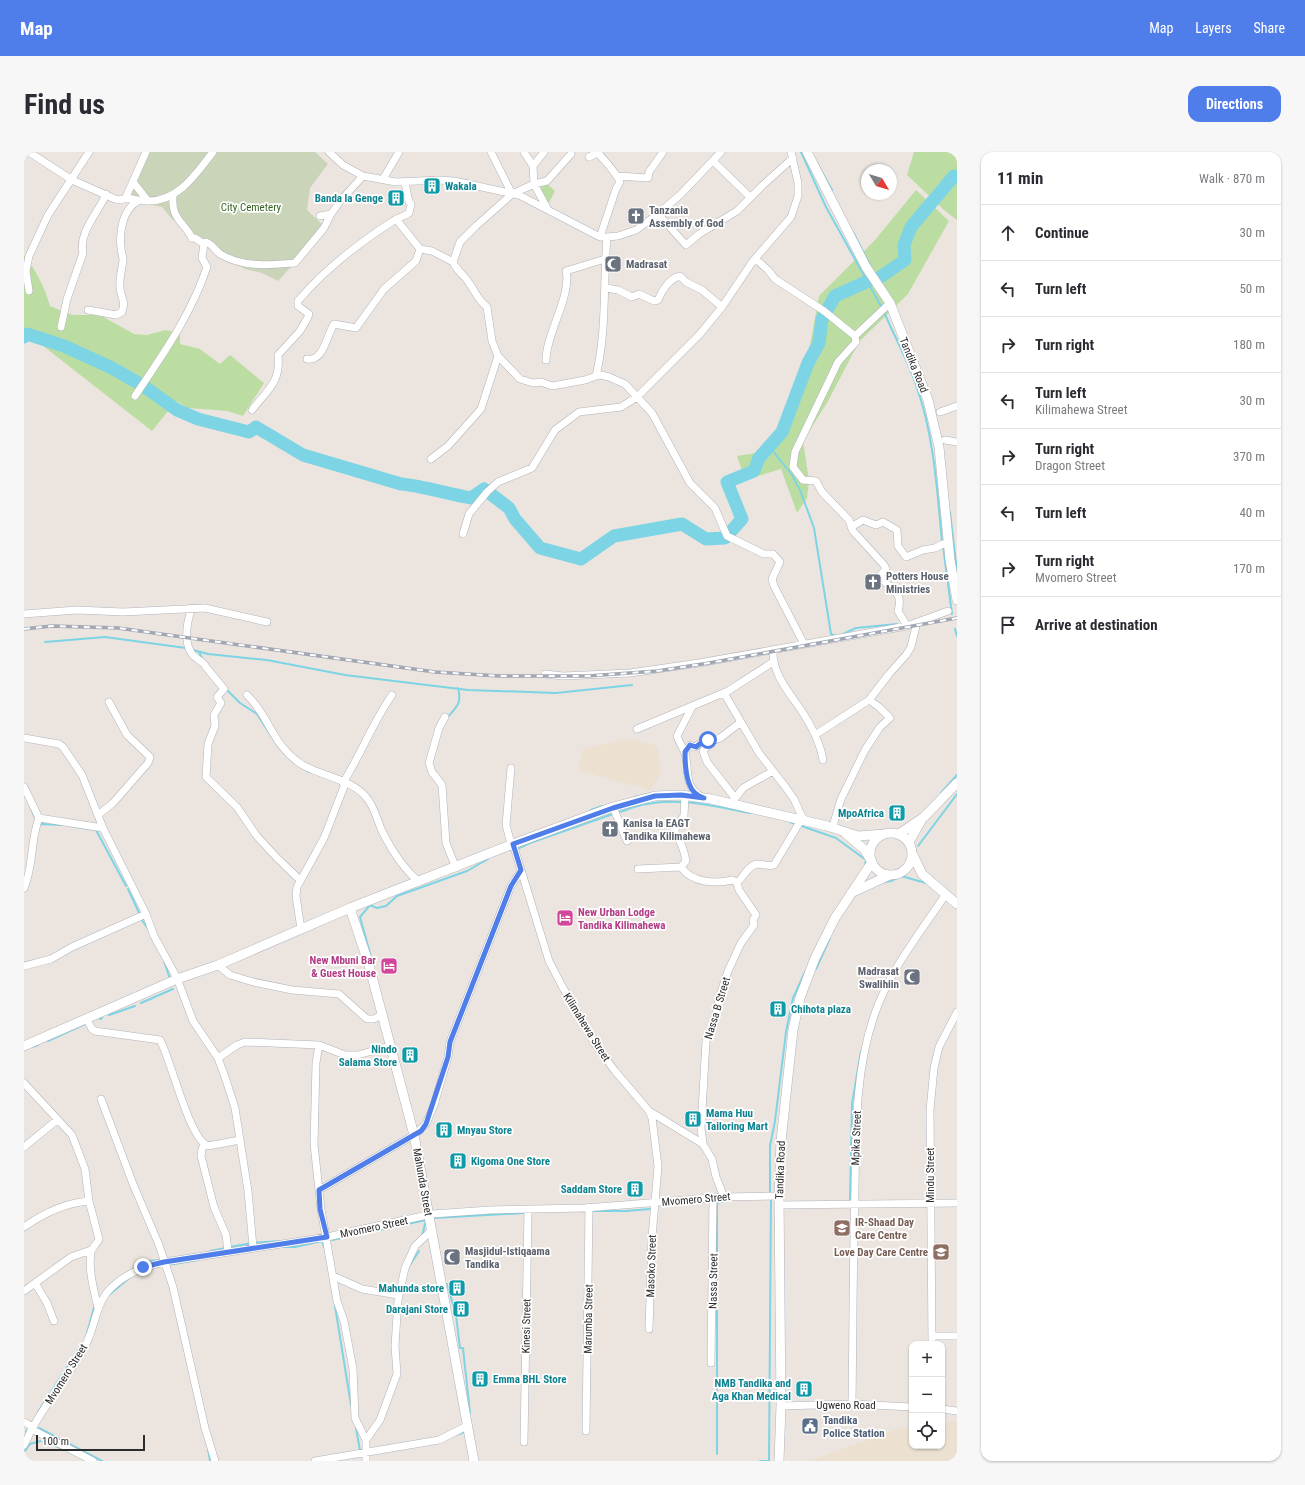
<!DOCTYPE html>
<html lang="en">
<head>
<meta charset="utf-8">
<style>
  body { margin:0; font-family:"Roboto Condensed",sans-serif; background:#f7f7f7; color:#2b2b33 }
  .controls { position:absolute; right:12px; bottom:12px; display:grid; overflow:hidden; border-radius:8px; box-shadow:0 1px 3px #0004 }
  .controls button { width:36px; height:36px; display:grid; place-items:center; padding:0; border:0; border-bottom:1px solid #e1e1e2; background:#fff; color:#2b2b33; font:20px sans-serif }
  .compass { position:absolute; left:837px; top:12px; width:36px; height:36px; border-radius:50%; background:#fff; box-shadow:0 1px 3px #0004; rotate:128deg }
  .scale { position:absolute; left:12px; bottom:10px; width:109px; box-sizing:border-box; padding-left:4px; border:2px solid #2c2c2c; border-top:0; font-size:11px; line-height:14px; white-space:nowrap; color:#2c2c2c; -webkit-text-stroke:3px #fff; paint-order:stroke }
  .stop { position:absolute; width:12px; height:12px; margin:-9px; border:3px solid #4f7de9; border-radius:50%; background:#fff }
  .stop.end { background:#4f7de9; border-color:#fff; box-shadow:0 1px 4px #0008 }
  .list { margin:0; padding:0; list-style:none }
  h2 { display:flex; justify-content:space-between; align-items:center; height:52px; margin:0; padding:0 16px; font-size:17px }
  h2 small { font-size:13px; font-weight:400; color:#7c7c81 }
  .list li { display:grid; grid-template-columns:26px 1fr auto; gap:12px; align-items:center; box-sizing:border-box; height:56px; padding:0 16px; border-top:1px solid #e1e1e2 }
  .list b { display:block; font-size:15px; white-space:nowrap }
  .list p { margin:0; font-size:13px; white-space:nowrap; color:#7c7c81 }
  .list em { font-size:13px; font-style:normal; color:#7c7c81 }
  .icon { flex:none; width:22px; height:22px; fill:none; stroke:currentColor; stroke-width:2; stroke-linecap:round; stroke-linejoin:round }
  .map { position:relative; flex:none; width:933px; height:1309px; overflow:hidden; border-radius:12px }
  header { display:flex; align-items:center; gap:24px; box-sizing:border-box; height:56px; padding:0 20px; background:#4f7de9; color:#fff }
  header strong { font-size:19px }
  nav { display:flex; gap:22px; margin-inline-start:auto; font-size:14px }
  .intro { display:flex; align-items:center; justify-content:space-between; box-sizing:border-box; height:96px; padding:0 24px }
  h1 { margin:0; font-size:28px }
  .button { padding:10px 18px; border-radius:12px; background:#4f7de9; color:#fff; font-size:14px; font-weight:700 }
  main { display:flex; gap:24px; padding:0 24px }
  aside { flex:1; background:#fff; border-radius:12px; box-shadow:0 1px 3px #0004 }
  .map>svg:first-child { display:block }
  .education { fill:#ece0d1 }
  .green { fill:#bcdda1 }
  .cemetery { fill:#c9d4b8 }
  .lines { fill:none; stroke-linecap:round; stroke-linejoin:round }
  .stream { stroke:#7dd4e4; stroke-width:2 }
  .river { stroke:#7dd4e4; stroke-width:13 }
  .minor-casing { stroke:#b0b3bb; stroke-width:8 }
  .tertiary-casing { stroke:#b0b3bb; stroke-width:10 }
  .minor { stroke:#fff; stroke-width:7 }
  .tertiary { stroke:#fff; stroke-width:9 }
  .rail-casing { stroke:#a2a7b4; stroke-width:3.5 }
  .rail { stroke:#fff; stroke-width:2; stroke-dasharray:6; stroke-linecap:butt }
  .route { stroke:#4f7de9; stroke-width:5 }
  .labels { text-anchor:middle; stroke-width:3.5; stroke-linejoin:round; paint-order:stroke }
  .culture-label { font-size:11px; font-weight:bold; fill:#0d838f; stroke:#fff; text-anchor:end }
  .park-label { font-size:11px; fill:#366322; stroke:#fff }
  .worship-label { font-size:11px; font-weight:bold; fill:#5b616d; stroke:#fff; text-anchor:start }
  .street-label { font-size:11px; fill:#2c2c2c; stroke:#fff }
  .hotel-label { font-size:11px; font-weight:bold; fill:#b23c85; stroke:#fff; text-anchor:start }
  .education-label { font-size:11px; font-weight:bold; fill:#785e54; stroke:#fff; text-anchor:start }
  .service-label { font-size:11px; font-weight:bold; fill:#4e5e75; stroke:#fff; text-anchor:start }
</style>
</head>
<body>
<header>
<strong>Map</strong>
<nav><a>Map</a><a>Layers</a><a>Share</a></nav>
</header>
<div class="intro"><h1>Find us</h1><a class="button">Directions</a></div>
<main>
<div class="map">
<svg width="933" height="1309" viewBox="0 0 933 1309">
  <rect width="100%" height="100%" fill="#ece5df"/>
  <path class="education" d="M604,587l27,6 3,5 3,23 -11,17 -7,-1 -5,-5 -5,2 -7,-2 -47,-14 -1,-2 5,-19z
    M923,1270h10v39h-148l88,-32 15,-2v19h30v-19h5z"/>
  <path class="green" d="M890,0h43v68l-13,-10 -37,-35z
    M521,30l10,9 -8,16 -9,-16z
    M892,38l33,31 -41,73 -49,48 -32,61 -24,38 6,40 -2,17 -10,15 -16,-44 -36,11 -8,-24 31,-5 18,-29 16,-34 17,-92 56,-56z
    M0,103c12,15 21,33 26,51l22,9h28l34,19 13,1 18,-5 15,3v11l20,5 20,15 10,-9 34,28 -21,33 -16,-5 -39,-3 -12,-7 -24,30 -128,-100z"/>
  <path class="cemetery" d="M119,0h172l13,12 -18,24 -3,22 15,14 -20,31 -24,26 -16,-8 -17,-4 -27,-17 -18,-7 -12,-16 -16,-10 -10,-12 -40,-8z"/>
  <g class="lines">
    <path class="stream" d="M777,0l25,55 56,101
      M792,9l16,29
      M930,24l3,-5
      M829,80l19,37
      M860,160c10,24 24,48 32,73 18,50 21,104 26,157
      M745,294l23,29 8,15 14,38 17,106 5,2
      M926,360l7,60
      M919,394l9,68
      M931,477l2,7
      M817,483l15,-7 41,-4
      M21,490l60,-5 81,11
      M169,498l15,4 59,6 78,15 123,15 88,3 76,-8
      M175,500l4,8
      M202,537l14,14 17,11 20,31
      M423,566c10,-12 15,-14 11,-30
      M275,614l10,6
      M917,641l16,-18
      M611,645l17,-4
      M6,654l4,10
      M567,658l11,-4
      M593,661c10,-3 20,-8 30,-9 34,-7 70,3 103,9
      M766,670l46,16 30,22 -1,5
      M15,674l2,-2 21,1
      M46,674l26,4 30,56
      M894,694l39,-52
      M484,698h7l15,-7 83,-29
      M861,730l6,-1 10,-5 25,7
      M104,737l12,26
      M117,767l8,11
      M347,805l-11,-40 10,-12 7,3 9,-2 11,-10 70,-25 21,-12
      M140,809l6,18
      M792,817l14,-31
      M117,851l32,-14
      M85,863l26,-9
      M76,867l2,-1
      M24,889l37,-17
      M8,895l6,-2
      M746,1042v-48l5,-25 11,-89 7,-34 12,-26
      M826,1049l2,-97 9,-53
      M566,1059h36l24,-2
      M409,1066l92,-5
      M308,1088l94,-20 -4,16
      M206,1095l22,-4 29,-2
      M259,1095h12l27,-6 2,6
      M186,1099l16,-3
      M144,1113l30,-5
      M386,1113l9,-14
      M112,1115l14,-6 9,-1
      M421,1133l2,-1 9,31 4,33h3l7,65
      M85,1143l19,-16
      M311,1154l16,99
      M63,1181l8,-29
      M14,1260l44,-68
      M15,1276l63,33
      M332,1276l4,23
      M2,1280l2,-4
      M432,1283l9,-3
      M184,1297l2,12
      M1,1299l5,-7 14,-4 16,8
      M693,1302v-251l13,-3
      M736,1309h9
      M745,1309l2,-263"/>
    <path class="river" d="M852,128l29,-20 -1,-15 7,-18 43,-51 3,1
      M0,185l3,-3 37,12 46,21 32,18 35,25 21,9 51,13 7,-5 47,28 98,29c23,2 46,10 70,14l13,-9 25,19 6,11 25,29 41,11 33,-23 68,-12 24,15 19,-1 17,-19 -15,-37 27,-11 5,-13 23,-26 26,-69 11,-20 3,-24 13,-23 33,-15"/>
    <g class="minor-casing">
      <path id="minor" d="M5,0l43,28 43,19 5,1c8,-4 17,1 27,1 31,1 49,-27 66,-49
        M305,0l14,13 20,11
        M467,0l21,42
        M500,0l9,14 1,18 13,24
        M573,0c8,9 19,20 23,30l-4,7 -16,48
        M547,2l-24,27 -13,3 -22,10 -36,32 -16,16 -7,20c4,9 11,13 16,21 8,10 6,14 18,24l5,34 6,15 22,23 13,4 8,-1 11,4 33,-6 11,-4c11,-46 7,-92 11,-139
        M565,5l10,-5
        M689,9l37,36
        M509,14l11,-14
        M594,24l30,2 1,-6 14,-20
        M359,27l16,-27
        M109,30l15,19
        M149,44c-2,23 10,25 19,42h3l9,6 2,-2c6,2 9,8 14,12 24,14 49,11 75,9l29,-35 7,-14
        M102,45l20,-45
        M634,62l28,31 13,-11 38,-23 26,-26 30,-27
        M296,64l11,-2 10,-14 22,-24 33,6 43,-2 15,1 65,14 81,42h7l11,-1 18,-6 22,-16 23,-20 40,-42
        M372,67l24,30 12,2 21,11
        M729,109h5l10,9 7,9 49,32 31,25
        M582,136l12,2 14,7 7,-3 15,7 4,-1c4,-10 12,-22 22,-24l6,6 16,8 20,17
        M5,139l-3,-20 3,-15 19,-41 41,-63
        M866,151l-35,33 1,6 -18,20 -43,90 -2,15 10,13 13,1 6,11 27,28 4,11 31,34 2,4 -6,6 1,2c9,14 23,13 17,34l9,15
        M64,158l28,5 6,-3c4,-12 -1,-13 -2,-24 -1,-9 2,-19 3,-28 0,-4 -2,-8 -2,-12 -2,-17 2,-39 17,-47
        M37,175l6,-28 16,-46c-5,-21 16,-41 23,-59
        M283,207c17,3 20,-25 27,-35l22,4 28,-39 32,-28 4,-12
        M522,208c0,-26 26,-65 20,-89l39,-12
        M572,224l5,-1 8,2 16,7 27,29 38,70 25,25 12,28 37,18h9l7,8 -8,17 2,7 30,58
        M111,244c28,-42 56,-81 72,-129l-5,-9 2,-14
        M228,258c15,-20 29,-27 26,-55l22,-24 8,-14 1,-3 -11,-8v-5c26,-31 61,-58 95,-80 5,-4 11,-4 16,-8l2,-9 -2,-2 -4,-19
        M916,260l17,-6
        M921,288l12,2
        M407,307l17,-13 33,-37 17,-53
        M827,375l12,-7 13,5 7,-3 14,8 1,16 8,11 17,-7 12,-2 8,-4 6,1
        M439,382l6,-20 18,-22 11,-10 34,-14 23,-38 24,-18 42,-5 16,-10 63,-63 22,-27 31,-46 38,-44 7,-21v-13l-7,-31
        M168,456c-5,13 -9,34 0,46 4,6 11,6 14,13l18,22 -7,8 4,6 -7,12 1,11 -7,18 -2,33 31,30 19,28 21,23 23,22
        M0,462l53,-4 46,2 82,-4 62,14
        M749,498c-1,22 14,40 26,57 11,16 21,35 24,53
        M521,522l18,2 67,-3 69,-10 208,-37 41,-15
        M700,541l35,60 25,32 10,14 8,18 5,4
        M223,543c23,22 25,50 54,69 19,12 51,15 65,33 9,10 11,24 17,36 9,18 20,35 36,49
        M668,555l-15,29c2,6 5,10 7,15 7,15 -3,35 18,46
        M421,565l-6,11 -10,35 3,9 10,13 4,58 10,25
        M613,577l91,-38 45,-29
        M791,583l54,-35 20,-26 17,-19 5,-8 6,-25
        M0,586l35,6 4,3 19,28 21,53 43,86 8,22 23,42 16,43 25,37 7,19 10,31 13,83 5,56
        M661,600l5,-7 5,2 7,-5 10,-1
        M487,616l-5,57 5,19
        M0,635l15,31c-9,22 -5,48 -15,70
        M711,646l-28,-36 -4,-11 9,-10 8,-3 21,-16
        M709,649l10,-13 30,-17
        M589,655l14,34
        M74,663l15,-12 35,-40 2,-6 -23,-22 -18,-33
        M15,666l64,10
        M810,676l-1,-2 8,-27 24,-49 15,-23 10,-9 -11,-11 -10,-7
        M489,692l36,117 13,25 33,58 20,27 34,40 3,7 6,48 -6,71 -3,92
        M657,715l5,-6c-2,-11 -5,-21 -12,-30l10,-15 1,-20
        M614,717l43,-2c11,16 34,17 52,13l4,3 2,7 17,25 -3,5 1,5 -13,18 -13,28 -8,24 -7,31 -7,15 -5,87 2,16
        M713,731c6,-6 12,-18 20,-19 7,0 11,3 17,1l27,-45
        M277,777l-5,-33 1,-9 27,-49 21,-54 -2,-1c18,-29 30,-61 49,-88
        M194,813l12,10 23,7 39,8 47,4 28,25h7l7,-4
        M0,814l27,-7 21,-12 74,-33
        M62,866l6,11 3,2 65,9c11,19 29,99 48,106l32,-6
        M295,893l-3,18 -2,81 7,65 16,92 7,20 9,48 2,49 11,22v21
        M194,906l19,-13 8,-3 74,3 26,10h13l32,-9
        M0,931l48,52 13,34 4,32 10,38c-2,5 -7,8 -8,13 -3,18 3,38 7,56
        M77,947l32,85 26,61 14,42 32,141 10,33
        M625,959l54,33 9,15 4,18 8,20
        M181,992l-3,5 -1,7 13,51 12,28 2,16
        M0,995l33,-27
        M295,1038l95,-55 12,-11 8,-19 14,-48 2,-15 61,-156 10,-15
        M755,1053l178,-2
        M0,1075c20,-14 40,-24 65,-26
        M309,1124l29,13 36,6
        M11,1131l12,20 7,18
        M0,1139l47,-34 20,-7
        M908,1184h25
        M908,1192l-2,-234 4,-42 5,-21 18,-35
        M687,1211l2,-165
        M828,1252c1,-72 1,-143 3,-215 1,-58 0,-117 19,-173 15,-45 46,-83 72,-122
        M757,1254l71,-2 60,3
        M918,1257l15,2
        M0,1270l9,5
        M7,1277l62,32
        M562,1279l3,-224
        M342,1288l14,-20 17,-46 -2,-28 3,-46 7,-32 10,-22 16,-15
        M500,1290l4,-232
        M0,1293c3,-5 5,-11 8,-16 16,-30 39,-55 54,-85 10,-19 9,-40 25,-56 15,-15 33,-21 53,-26l163,-25 105,-23 58,-4 95,-2 139,-11 55,-1
        M291,1309l124,-21 28,-14"/>
    </g>
    <g class="tertiary-casing">
      <path id="tertiary" d="M783,0l59,115 24,36 38,97 11,47 11,113 7,40
        M846 702a21 21 0 1 1 42 0a21 21 0 1 1-42 0Z
        M822,682l18,15 6,10
        M875,682l25,-17 33,-34
        M885,690l13,-23
        M889,703l9,19 35,30
        M827,741l39,-18
        M326,756l19,57 45,170 60,326
        M0,894l153,-67 41,-14 132,-57 163,-64 100,-37 42,-11 26,-1 30,4 116,27 31,10 27,-2
        M755,1309l2,-55 -2,-210 2,-55 12,-111 7,-32 15,-40 20,-40 37,-56"/>
    </g>
    <use href="#minor" class="minor"/>
    <use href="#tertiary" class="tertiary"/>
    <g class="rail-casing">
      <path id="rail" d="M0,477l28,-3 66,2 317,44 64,4h89l69,-5 52,-8 248,-45"/>
    </g>
    <use href="#rail" class="rail"/>
  </g>
  <g class="lines">
    <path class="route" d="M119,1115l21,-5 163,-25 -7,-28 -1,-19 95,-55 7,-4 5,-7 22,-67 2,-15 61,-156 10,-16 -8,-26 100,-36 42,-12 26,-1 23,3c-3,-1 -7,-3 -9,-5 -9,-8 -10,-30 -10,-41l5,-7 6,2 6,-5h3l3,-2"/>
  </g>
  <defs>
    <g id="building-square" transform="scale(0.9)"><rect x="-9" y="-9" width="18" height="18" rx="4" fill="#0f9aa8" stroke="#fff"/><path d="M-4-6H4V6H1V3H-1V6H-4ZM-2.5-4.3h1.7v1.8h-1.7ZM.8-4.3h1.7v1.8H.8ZM-2.5-1h1.7V.8h-1.7ZM.8-1h1.7V.8H.8Z" fill="#fff"/></g>
    <g id="church-square" transform="scale(0.9)"><rect x="-9" y="-9" width="18" height="18" rx="4" fill="#6b7280" stroke="#fff"/><path d="M-1.2-6h2.4v3.5h3.3v2.4h-3.3V6h-2.4V-.1h-3.3v-2.4h3.3Z" fill="#fff"/></g>
    <g id="mosque-square" transform="scale(0.9)"><rect x="-9" y="-9" width="18" height="18" rx="4" fill="#6b7280" stroke="#fff"/><path d="M3.5-4.9A6 6 0 1 0 3.5 4.9A5 5 0 1 1 3.5-4.9Z" fill="#fff"/></g>
    <g id="hotel-square" transform="scale(0.9)"><rect x="-9" y="-9" width="18" height="18" rx="4" fill="#d1479c" stroke="#fff"/><path d="M-6-4.5h1.5V1H6V5H4.5V3h-9V5H-6ZM-4 0a1.8 1.8 0 1 1 3.6 0ZM.5 0V-2.5h3Q6-2.5 6 0Z" fill="#fff"/></g>
    <g id="school-square" transform="scale(0.9)"><rect x="-9" y="-9" width="18" height="18" rx="4" fill="#8d6e63" stroke="#fff"/><path d="M0-5L7-2L0 1L-7-2ZM-4 1L0 2.5L4 1V4Q0 6-4 4Z" fill="#fff"/></g>
    <g id="civic-square" transform="scale(0.9)"><rect x="-9" y="-9" width="18" height="18" rx="4" fill="#5c6f8a" stroke="#fff"/><path d="M-.6-6.5H3V-4.5H.6V-3L4-1V1h2V6H-6V1h2V-1L-.6-3ZM-1.2 2.5V6h2.4V2.5Z" fill="#fff"/></g>
  </defs>
  <g fill-rule="evenodd">
    <use href="#building-square" x="408" y="34"/>
    <use href="#building-square" x="372" y="46"/>
    <use href="#church-square" x="612" y="64"/>
    <use href="#mosque-square" x="589" y="112"/>
    <use href="#church-square" x="849" y="430"/>
    <use href="#building-square" x="873" y="661"/>
    <use href="#church-square" x="586" y="677"/>
    <use href="#hotel-square" x="541" y="766"/>
    <use href="#hotel-square" x="365" y="814"/>
    <use href="#mosque-square" x="888" y="825"/>
    <use href="#building-square" x="754" y="857"/>
    <use href="#building-square" x="386" y="903"/>
    <use href="#building-square" x="669" y="967"/>
    <use href="#building-square" x="420" y="978"/>
    <use href="#building-square" x="434" y="1009"/>
    <use href="#building-square" x="611" y="1037"/>
    <use href="#school-square" x="818" y="1076"/>
    <use href="#school-square" x="917" y="1100"/>
    <use href="#mosque-square" x="428" y="1105"/>
    <use href="#building-square" x="433" y="1136"/>
    <use href="#building-square" x="437" y="1157"/>
    <use href="#building-square" x="456" y="1227"/>
    <use href="#building-square" x="780" y="1237"/>
    <use href="#civic-square" x="786" y="1274"/>
  </g>
  <g class="labels">
    <g class="culture-label">
      <text x="421" y="38" text-anchor="start">Wakala</text>
      <text x="359" y="50">Banda la Genge</text>
      <text x="860" y="665">MpoAfrica</text>
      <text x="767" y="861" text-anchor="start">Chihota plaza</text>
      <text x="373" y="901">Nindo<tspan x="373" dy="13">Salama Store</tspan></text>
      <text x="682" y="965" text-anchor="start">Mama Huu<tspan x="682" dy="13">Tailoring Mart</tspan></text>
      <text x="433" y="982" text-anchor="start">Mnyau Store</text>
      <text x="447" y="1013" text-anchor="start">Kigoma One Store</text>
      <text x="598" y="1041">Saddam Store</text>
      <text x="420" y="1140">Mahunda store</text>
      <text x="424" y="1161">Darajani Store</text>
      <text x="469" y="1231" text-anchor="start">Emma BHL Store</text>
      <text x="767" y="1235">NMB Tandika and<tspan x="767" dy="13">Aga Khan Medical</tspan></text>
    </g>
    <g class="park-label">
      <text x="227" y="59">City Cemetery</text>
    </g>
    <g class="worship-label">
      <text x="625" y="62">Tanzania<tspan x="625" dy="13">Assembly of God</tspan></text>
      <text x="602" y="116">Madrasat</text>
      <text x="862" y="428">Potters House<tspan x="862" dy="13">Ministries</tspan></text>
      <text x="599" y="675">Kanisa la EAGT<tspan x="599" dy="13">Tandika Kilimahewa</tspan></text>
      <text x="875" y="823" text-anchor="end">Madrasat<tspan x="875" dy="13">Swalihiin</tspan></text>
      <text x="441" y="1103">Masjidul-Istiqaama<tspan x="441" dy="13">Tandika</tspan></text>
    </g>
    <g class="street-label">
      <text transform="translate(890 213) rotate(68)" y="4">Tandika Road</text>
      <text transform="translate(693 856) rotate(-73)" y="4">Nassa B Street</text>
      <text transform="translate(563 875) rotate(58)" y="4">Kilimahewa Street</text>
      <text transform="translate(832 986) rotate(-88)" y="4">Mpika Street</text>
      <text transform="translate(756 1018) rotate(-88)" y="4">Tandika Road</text>
      <text transform="translate(906 1023) rotate(-90)" y="4">Mindu Street</text>
      <text transform="translate(399 1030) rotate(80)" y="4">Mahunda Street</text>
      <text transform="translate(672 1047) rotate(-5)" y="4">Mvomero Street</text>
      <text transform="translate(350 1075) rotate(-12)" y="4">Mvomero Street</text>
      <text transform="translate(627 1114) rotate(-88)" y="4">Masoko Street</text>
      <text transform="translate(689 1129) rotate(-89)" y="4">Nassa Street</text>
      <text transform="translate(564 1167) rotate(-89)" y="4">Marumba Street</text>
      <text transform="translate(502 1174) rotate(-89)" y="4">Kinesi Street</text>
      <text transform="translate(42 1222) rotate(-58)" y="4">Mvomero Street</text>
      <text x="822" y="1257">Ugweno Road</text>
    </g>
    <g class="hotel-label">
      <text x="554" y="764">New Urban Lodge<tspan x="554" dy="13">Tandika Kilimahewa</tspan></text>
      <text x="352" y="812" text-anchor="end">New Mbuni Bar<tspan x="352" dy="13">&amp; Guest House</tspan></text>
    </g>
    <g class="education-label">
      <text x="831" y="1074">IR-Shaad Day<tspan x="831" dy="13">Care Centre</tspan></text>
      <text x="904" y="1104" text-anchor="end">Love Day Care Centre</text>
    </g>
    <g class="service-label">
      <text x="799" y="1272">Tandika<tspan x="799" dy="13">Police Station</tspan></text>
    </g>
  </g>
</svg>
<div class="controls">
<button>+</button>
<button>−</button>
<button><svg class="icon" aria-label="locate" viewBox="0 0 24 24"><circle cx="12" cy="12" r="6"/><path d="M12 2v4M12 18v4M2 12h4M18 12h4"/></svg></button>
</div>
<svg class="compass" viewBox="-18 -18 36 36"><path d="M0-13l5 13h-10z" fill="#e53935"/><path d="M0 13l5-13h-10z" fill="#7c7c81"/></svg>
<div class="scale">100 m</div>
<div class="stop" style="left:684px;top:588px"></div>
<div class="stop end" style="left:119px;top:1115px"></div>
</div>
<aside>
<h2>11 min<small>Walk · 870 m</small></h2>
<ul class="list">
<li><svg class="icon" aria-label="ahead" viewBox="0 0 24 24"><path d="M12 20V5M6 11l6-6 6 6"/></svg><div><b>Continue</b></div><em>30 m</em></li>
<li><svg class="icon" aria-label="left" viewBox="0 0 24 24"><path d="M17 20v-9H6M10 6l-5 5 5 5"/></svg><div><b>Turn left</b></div><em>50 m</em></li>
<li><svg class="icon" aria-label="right" viewBox="0 0 24 24"><path d="M7 20v-9h11M14 6l5 5-5 5"/></svg><div><b>Turn right</b></div><em>180 m</em></li>
<li><svg class="icon" aria-label="left" viewBox="0 0 24 24"><path d="M17 20v-9H6M10 6l-5 5 5 5"/></svg><div><b>Turn left</b><p>Kilimahewa Street</p></div><em>30 m</em></li>
<li><svg class="icon" aria-label="right" viewBox="0 0 24 24"><path d="M7 20v-9h11M14 6l5 5-5 5"/></svg><div><b>Turn right</b><p>Dragon Street</p></div><em>370 m</em></li>
<li><svg class="icon" aria-label="left" viewBox="0 0 24 24"><path d="M17 20v-9H6M10 6l-5 5 5 5"/></svg><div><b>Turn left</b></div><em>40 m</em></li>
<li><svg class="icon" aria-label="right" viewBox="0 0 24 24"><path d="M7 20v-9h11M14 6l5 5-5 5"/></svg><div><b>Turn right</b><p>Mvomero Street</p></div><em>170 m</em></li>
<li><svg class="icon" aria-label="arrive" viewBox="0 0 24 24"><path d="M6 21V4h12l-3 4 3 4H6"/></svg><div><b>Arrive at destination</b></div></li>
</ul>
</aside>
</main>
</body>
</html>
